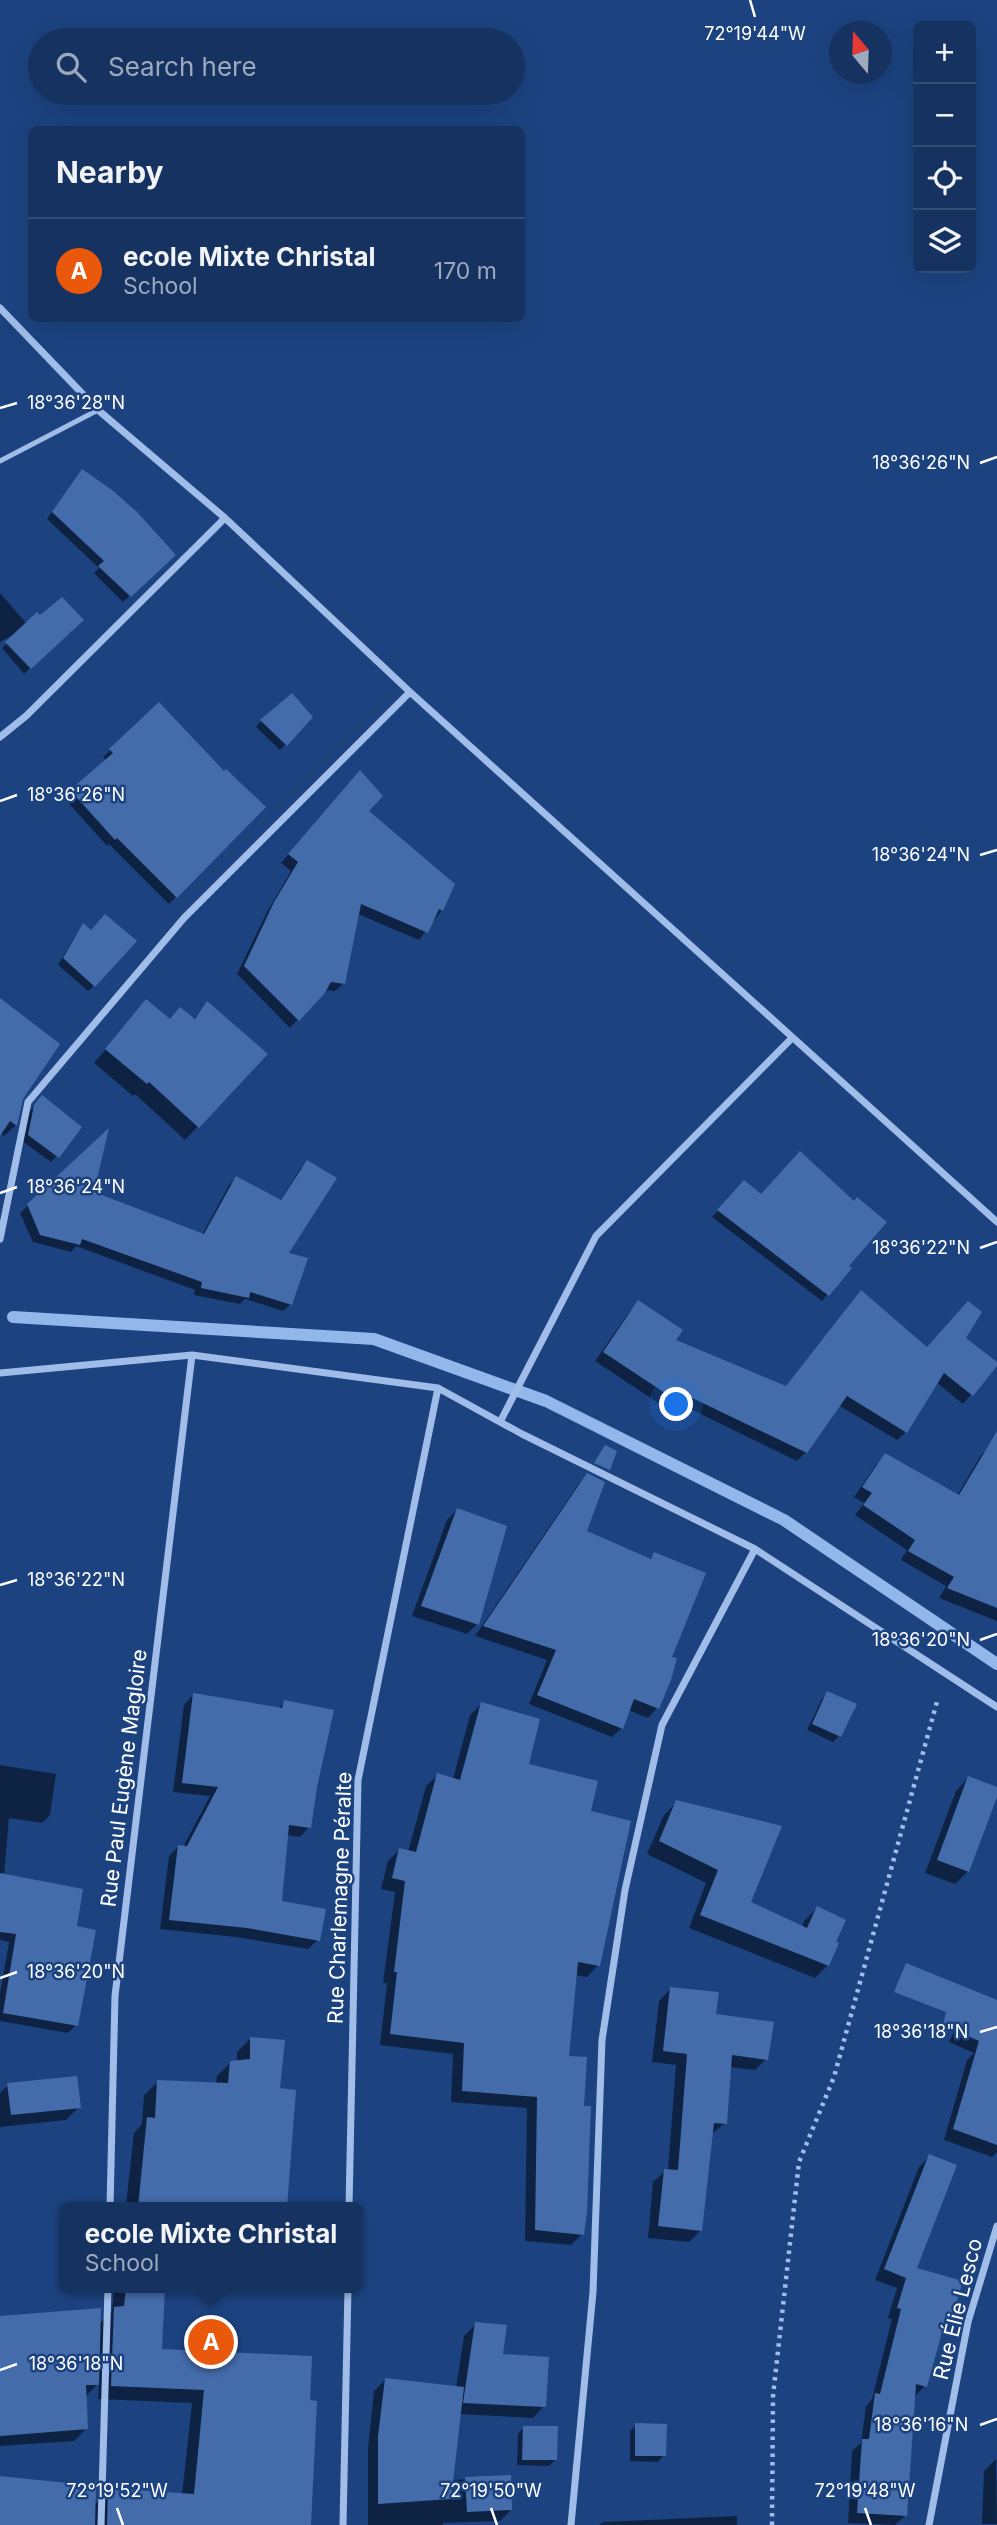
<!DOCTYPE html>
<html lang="en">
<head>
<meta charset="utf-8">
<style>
  body { margin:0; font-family:Inter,sans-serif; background:#223e69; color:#f1f3f6 }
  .controls { position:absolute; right:21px; top:21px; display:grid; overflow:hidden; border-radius:10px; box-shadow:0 7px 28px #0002 }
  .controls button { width:63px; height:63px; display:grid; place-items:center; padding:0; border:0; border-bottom:2px solid #344d75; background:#153260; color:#f1f3f6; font:35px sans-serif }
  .compass { position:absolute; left:829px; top:21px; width:63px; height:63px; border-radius:50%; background:#153260; box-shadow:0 7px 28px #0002; rotate:341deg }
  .you { position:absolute; left:677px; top:1405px; width:24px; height:24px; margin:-18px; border:5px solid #fff; border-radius:50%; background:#1a73e8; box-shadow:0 0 0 10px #1a73e833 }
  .badge { display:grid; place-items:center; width:46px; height:46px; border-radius:50%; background:#ea580c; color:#fff; font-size:23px; font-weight:700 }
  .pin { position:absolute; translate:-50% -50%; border:4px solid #fff; box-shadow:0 2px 7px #0006 }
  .popup { position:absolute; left:59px; top:2202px; width:304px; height:91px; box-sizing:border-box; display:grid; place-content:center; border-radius:10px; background:#153260; filter:drop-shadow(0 2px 5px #0005); font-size:23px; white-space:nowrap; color:#9daabd }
  .popup b { font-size:26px; color:#f1f3f6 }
  .popup::after { content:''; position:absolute; left:50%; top:100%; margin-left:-14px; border:14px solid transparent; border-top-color:#153260 }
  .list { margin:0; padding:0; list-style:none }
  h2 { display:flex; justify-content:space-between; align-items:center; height:91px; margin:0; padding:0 28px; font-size:30px }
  h2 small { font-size:23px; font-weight:400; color:#9daabd }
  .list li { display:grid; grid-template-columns:46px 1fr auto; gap:21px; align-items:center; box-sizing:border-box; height:105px; padding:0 28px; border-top:2px solid #344d75 }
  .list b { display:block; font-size:26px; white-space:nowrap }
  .list p { margin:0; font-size:23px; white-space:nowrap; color:#9daabd }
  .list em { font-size:23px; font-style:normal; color:#9daabd }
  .icon { flex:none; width:38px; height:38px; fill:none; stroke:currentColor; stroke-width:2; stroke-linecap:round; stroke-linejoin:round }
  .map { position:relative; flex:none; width:997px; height:2525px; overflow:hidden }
  .search { position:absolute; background:#153260; box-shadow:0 7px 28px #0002; left:28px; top:28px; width:497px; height:77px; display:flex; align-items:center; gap:18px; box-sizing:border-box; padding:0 24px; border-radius:38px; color:#9daabd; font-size:26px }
  .panel { position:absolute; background:#153260; box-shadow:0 7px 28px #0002; left:28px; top:126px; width:497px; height:196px; border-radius:10px }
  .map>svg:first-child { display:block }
  .shadow { fill:#0007 }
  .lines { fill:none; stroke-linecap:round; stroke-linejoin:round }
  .stream { stroke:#93b7eb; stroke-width:12 }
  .building { fill:#446caa }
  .path { stroke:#a0bde9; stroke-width:4.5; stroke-dasharray:3.5 5; stroke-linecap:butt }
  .service { stroke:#a0bde9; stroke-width:5 }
  .minor { stroke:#a0bde9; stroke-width:7 }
  .ticks { fill:none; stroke:#fff; stroke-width:2.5 }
  .labels { text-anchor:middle; stroke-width:5; stroke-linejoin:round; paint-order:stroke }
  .street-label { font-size:21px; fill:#fff; stroke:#1c4380 }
  .ticks-label { font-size:18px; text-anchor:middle; fill:#fff; stroke:#1c4380; stroke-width:5; stroke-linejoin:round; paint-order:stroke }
</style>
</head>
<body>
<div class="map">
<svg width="997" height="2525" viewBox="0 0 997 2525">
  <rect width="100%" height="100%" fill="#1c4380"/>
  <path class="shadow" d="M82,471l92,84 -51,47 -29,-29 5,-5 -52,-49z
    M0,593l27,31 54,-4 -57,54 -22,-26 15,-15 -17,9z
    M159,704l65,70 39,33 -94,97 -60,-60 -2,2 -43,-48 43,-37 -4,-4z
    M311,717l-31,33 -24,-23 5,-6z
    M352,780l15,31 75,99 -23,30 -61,-26 -14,69 -9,8 -10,-1 -35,38 -53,-54 30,-62 24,-41 -10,-8z
    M83,926l11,60 -6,5 -30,-26 20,-34z
    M146,1002l23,19 24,-1 14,-16 59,50 -81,86 -50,-46 -2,2 -39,-33z
    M0,1006l21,92 -6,28 -11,10 -4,-3z
    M36,1104l21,52 -6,6 -29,-21 6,-28z
    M307,1162l-21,92 5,50 -8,7 -38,-12 -5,5 -46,-9 1,-5 -119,-44 -5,6 -38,-10 -13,-29 8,-7 64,-13 110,42 27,-50 7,-7 44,23 20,-32z
    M745,1182l104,86 -27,33 -110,-84z
    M861,1292l66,57 36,-10 33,25 -33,40 -27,-22 -30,50 -9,8 -59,-35 -32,47 -9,9 -119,-58 -8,8 -75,-50 35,-50 9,-9 34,38 112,48z
    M990,1446l7,4v171l-58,-23 7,-12 -45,-26 6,-10 -52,-35 9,-12 -10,-6 22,-32 9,-10 72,41 24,-41z
    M587,1475l-2,57 64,28 5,-6 16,104v21l-13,29 -9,10 -20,-8 -6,18 -10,9 -83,-33 18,-44 -72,-24 103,-151z
    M457,1510l20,114 -10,10 -55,-18 35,-96z
    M828,1693l11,43 -6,6 -26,-12 15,-31z
    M193,1695l85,14 6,-7 31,85 -6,40 -9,10 -13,-2 -7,68 38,37 -10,9 -72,-12 -76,-8 9,-73 10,-10 4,1 27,-51 -37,-4 11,-87z
    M481,1704l46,61 62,47 9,153 -11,12 -12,-2 -8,83 15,50v126l-11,11 -46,-4 2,-133 -76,-6 2,-48 -73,-9 7,-62h-4l12,-91 -14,-3 7,-28 11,-11 9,2 18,-66 12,-11 15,4 17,-64z
    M0,1765l56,9 -6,41 -8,8 -33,-5 -5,58 71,51 1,98 -8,8 -68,-12v-27l9,-52 -9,-2z
    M968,1778l29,11v3l-29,79 -13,13 -30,-11 31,-82z
    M677,1802l72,101 53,25 2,-7 13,-13 17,35 -6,22 -13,13 -126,-50 17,-45 -59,-29 17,-39z
    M670,1989l44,27 52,43 -11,11 -26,-3 -4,56 -14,12 -10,95 -12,12 -41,-4 5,-56 12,-11h3l8,-106 -24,-3 7,-61z
    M997,2002v150l-5,5 -48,-17 23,-80 7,-7 -25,-11 17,-35z
    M251,2038l27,51 7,117 34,1h-195l2,-3 8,-71 8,-9 2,-29 14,-13 58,2 1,-8 14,-14h6v-10z
    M8,2085l71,22 -13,13 -66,7v-34z
    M930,2156l-15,113 34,53 -9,8 -15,56 -10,10 -10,120 -10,9 -47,-2 4,-72 9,-8 5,-37 6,-7 20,-80 -4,-1 9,-30 -22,-8 44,-113z
    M114,2288h49l-3,63 150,6v168h-310v-47l94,27 15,-15 73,5 10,-92 -94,-4 1,-16 -14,14 1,32 -12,12 -74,5v-129l99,7 13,-13z
    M476,2324l68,82 -11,12 -74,-4 -8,66 58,-3 2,33 -11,11 -57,2v2h-75v-77l6,-57 11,-11 71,8 8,-52z
    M636,2425l28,30 -6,7 -28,-1v-30z
    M524,2427l31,33 -6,6 -32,-1 1,-31z
    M996,2459l1,65h-15l2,-53z
    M737,2516v9h-138l4,-3z"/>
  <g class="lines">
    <path class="stream" d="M13,1317l361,22 172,62 238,119 213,144"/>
  </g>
  <path class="building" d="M82,469l30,21 25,22 39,43 -45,42 -33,-31 6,-5 -52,-49z
    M62,597l22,23 -53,49 -26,-27 32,-30 3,3z
    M292,693l21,24 -26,29 -27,-26z
    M159,702l65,69 2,-2 40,38 -89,91 -60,-60 -2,2 -45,-50 43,-37 -4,-4z
    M360,770l23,26 -14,15 86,73 -12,27 -4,-2 -11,24 -67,-29 -16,80 -14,-2 -7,12 -25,27 -55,-55 30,-64 24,-40 -10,-8z
    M105,914l32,27 -42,46 -32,-29 20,-35 8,7z
    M0,998l60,46 -37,55 -6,27 -7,-5 -10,15z
    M146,999l24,20 10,-12 15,12 12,-18 61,53 -69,74 -50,-46 -2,2 -42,-35z
    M42,1095l40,32 -23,31 -31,-23 6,-30z
    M109,1128l-15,64 110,42 32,-58 45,24 26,-40 30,18 -48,75 19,5 -16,47 -42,-13 -1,6 -48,-10 1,-6 -120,-43 -2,6 -40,-10 -13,-31z
    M800,1151l54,50 3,-4 30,25 -38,44 3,2 -23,28 -112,-86 27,-30 17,14z
    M861,1290l66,57 41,-46 14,11 -16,26 31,24v4l-24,30 -29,-23 -37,60 -60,-37 -40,57 -121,-58 -6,8 -77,-51 35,-52 45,30 -7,10 110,46z
    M997,1431v177l-50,-20 7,-11 -46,-26 7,-11 -52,-35 9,-12 -10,-6 23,-34 74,42z
    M605,1445l12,6 -7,19 -16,-7z
    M587,1473l18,9 -18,49 64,28 3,-7 52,21 -34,84 5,1 -6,22 -12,29 -25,-10 -11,30 -86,-34 19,-45 -73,-24z
    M457,1508l50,18 -28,99 -58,-19z
    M827,1691l30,13 -16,33 -29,-13z
    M193,1693l89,15 2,-8 50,10 -17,77 -6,41 -22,-3 -7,76 44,8 -6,32 -73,-13 -78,-8 9,-75 9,1 31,-59 -36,-4z
    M481,1702l59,17 -11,45 69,17 -7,30 40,10 -31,145 -22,-4 -9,94 18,1 -3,49h7l-4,106 -3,23 -49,-5 2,-133 -75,-6 2,-48 -74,-9 7,-62h-3l11,-91 -13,-3 7,-30 17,4 21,-79 23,7z
    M968,1776l29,11v10l-28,75 -32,-12z
    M676,1800l106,26 -31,76 56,26 10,-22 29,14 -10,22 3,1 -10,23 -129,-51 18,-45 -59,-29z
    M0,1873l83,16 -6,37 19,4 -18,96 -75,-13 13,-79 -16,-2z
    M906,1963l91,37v145l-44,-16 26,-88 -36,-16 3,-13 -52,-20z
    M670,1987l49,5 -3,22 58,8 -6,38 -36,-5 -5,69 -13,-1 -12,108 -44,-5 6,-57 14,1 9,-116 -24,-3z
    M250,2037l35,3 -5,48 16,2 -9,117h-149l9,-90 8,1 2,-38 71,3 2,-22 20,-2z
    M77,2076l4,32 -70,7 -4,-32z
    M929,2154l28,11 -40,103 46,13 -13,42 -5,-2 -18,66 -11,-3 -9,132 -50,-3 5,-74h7l6,-46 5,1 21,-85 -4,-1 9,-30 -22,-9z
    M126,2288h39l-3,61 150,7 -2,44 7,1 -6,124h-204l1,-37 86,6 10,-104 -93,-4 3,-79 10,-1z
    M101,2308l-2,77h-13l2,44 -88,7v-120z
    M475,2322l32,3 -4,29 46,3 -3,50 -83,-4z
    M385,2378l79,9 -13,112 -73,5v-68z
    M635,2423l32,1 -1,32h-31z
    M523,2426h35l-1,34h-35z
    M511,2475l1,35 -45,2 -2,-35z
    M0,2476l96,10 -1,39h-95z"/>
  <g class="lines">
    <path class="path" d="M772,2525l1,-129 26,-234 35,-85 104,-379"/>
    <path class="service" d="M0,461l98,-51"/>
    <path class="minor" d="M0,308l98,102 127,108 185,174 587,530
      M0,737l26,-21 199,-198
      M0,1239l28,-137 156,-184 226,-226
      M0,1373l192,-18 246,33 84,46 233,115 242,158
      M500,1422l96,-186 196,-198
      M110,2207l5,-211 77,-641
      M349,2207l9,-427 80,-392
      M101,2525l7,-237
      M343,2525l5,-237
      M571,2525l22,-233 9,-252 23,-150 37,-165 93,-176
      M929,2525l39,-203 29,-96"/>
  </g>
  <path class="ticks" d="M750,0l5,17M0,408l17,-5M980,463l17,-6M0,801l17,-6M980,855l17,-5M0,1193l17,-6M980,1248l17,-6M0,1585l17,-5M980,1640l17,-6M0,1978l17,-6M980,2032l17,-5M0,2370l17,-6M980,2425l17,-6M117,2508l6,17M491,2508l6,17M865,2508l6,17"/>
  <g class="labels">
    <g class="street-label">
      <text transform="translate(124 1778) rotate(-83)" y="7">Rue Paul Eugène Magloire</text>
      <text transform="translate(340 1898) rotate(-88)" y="7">Rue Charlemagne Péralte</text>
      <text transform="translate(958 2309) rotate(-76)" y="7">Rue Élie Lesco</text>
    </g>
  </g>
  <g class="ticks-label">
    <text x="755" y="40">72°19'44"W</text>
    <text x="76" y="409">18°36'28"N</text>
    <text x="921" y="469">18°36'26"N</text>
    <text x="76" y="801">18°36'26"N</text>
    <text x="921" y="861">18°36'24"N</text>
    <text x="76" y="1193">18°36'24"N</text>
    <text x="921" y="1254">18°36'22"N</text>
    <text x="76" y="1586">18°36'22"N</text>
    <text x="921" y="1646">18°36'20"N</text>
    <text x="76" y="1978">18°36'20"N</text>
    <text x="921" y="2038">18°36'18"N</text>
    <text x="76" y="2370">18°36'18"N</text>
    <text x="921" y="2431">18°36'16"N</text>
    <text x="117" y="2497">72°19'52"W</text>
    <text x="491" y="2497">72°19'50"W</text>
    <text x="865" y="2497">72°19'48"W</text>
  </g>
</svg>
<div class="controls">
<button>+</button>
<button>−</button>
<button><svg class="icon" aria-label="locate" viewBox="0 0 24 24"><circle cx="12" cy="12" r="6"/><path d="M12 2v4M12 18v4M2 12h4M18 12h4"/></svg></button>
<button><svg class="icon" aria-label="layers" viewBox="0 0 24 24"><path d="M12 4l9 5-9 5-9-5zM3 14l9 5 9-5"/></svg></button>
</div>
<svg class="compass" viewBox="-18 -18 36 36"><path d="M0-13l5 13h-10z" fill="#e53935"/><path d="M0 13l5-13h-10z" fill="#9daabd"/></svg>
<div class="you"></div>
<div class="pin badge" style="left:211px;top:2342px">A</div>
<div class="popup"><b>ecole Mixte Christal</b>School</div>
<div class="search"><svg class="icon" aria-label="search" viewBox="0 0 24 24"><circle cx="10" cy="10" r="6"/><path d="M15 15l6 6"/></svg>Search here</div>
<section class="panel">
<h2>Nearby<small></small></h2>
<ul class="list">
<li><span class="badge">A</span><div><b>ecole Mixte Christal</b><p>School</p></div><em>170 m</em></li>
</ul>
</section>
</div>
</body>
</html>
